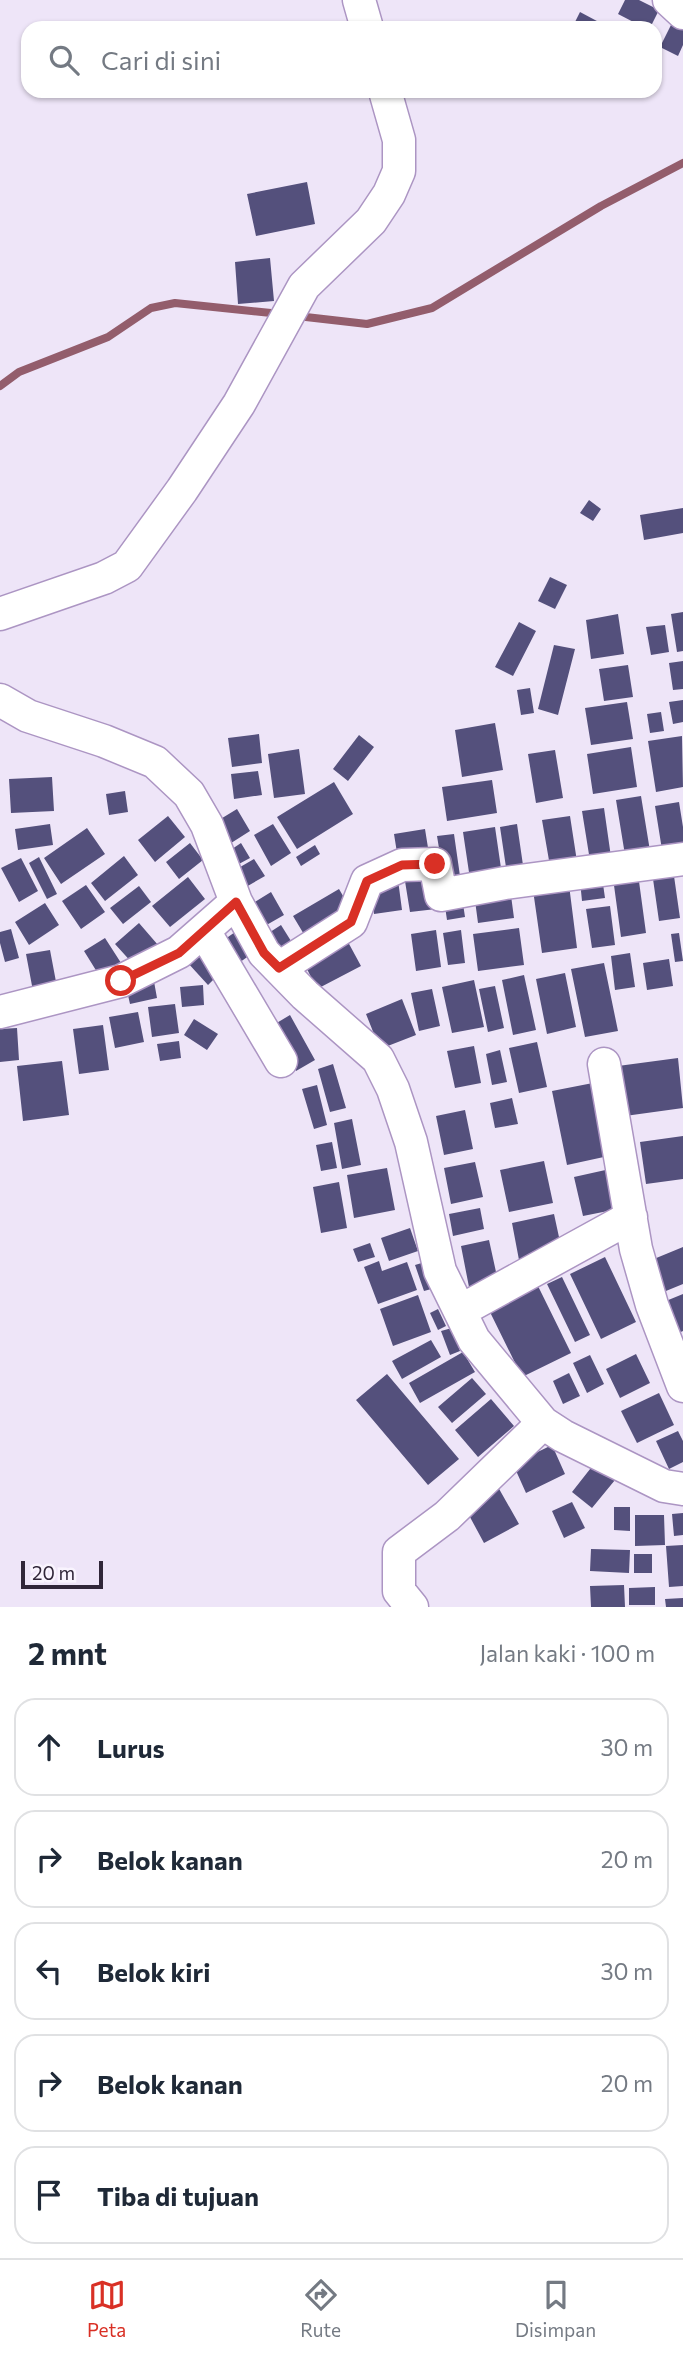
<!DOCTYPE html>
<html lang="id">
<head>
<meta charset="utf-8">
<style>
  body { margin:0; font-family:Commissioner,sans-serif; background:#f2f2f3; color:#1f2937 }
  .scale { position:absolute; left:21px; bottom:18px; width:82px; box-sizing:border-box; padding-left:7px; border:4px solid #302639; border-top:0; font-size:19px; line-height:24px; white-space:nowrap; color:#302639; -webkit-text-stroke:5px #f9f4fe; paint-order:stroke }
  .stop { position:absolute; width:21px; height:21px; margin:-16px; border:5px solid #d93025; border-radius:50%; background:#fff }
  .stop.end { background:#d93025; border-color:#fff; box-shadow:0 2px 7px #0008 }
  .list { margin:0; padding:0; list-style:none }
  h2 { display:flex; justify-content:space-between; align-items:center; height:91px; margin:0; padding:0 28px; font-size:30px }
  h2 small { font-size:23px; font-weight:400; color:#747a83 }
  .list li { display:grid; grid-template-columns:46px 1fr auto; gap:21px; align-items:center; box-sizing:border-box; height:98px; margin:0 14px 14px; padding:0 14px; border:2px solid #e0e1e3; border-radius:21px }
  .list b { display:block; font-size:26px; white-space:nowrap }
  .list em { font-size:23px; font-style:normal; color:#747a83 }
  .icon { flex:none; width:38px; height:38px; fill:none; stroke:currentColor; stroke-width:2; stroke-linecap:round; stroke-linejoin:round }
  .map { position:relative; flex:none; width:683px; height:1607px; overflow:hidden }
  .search { position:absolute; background:#fff; box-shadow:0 2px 5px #0004; left:21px; right:21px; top:21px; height:77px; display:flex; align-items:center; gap:18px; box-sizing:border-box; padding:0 24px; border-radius:21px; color:#747a83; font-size:26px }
  .sheet { height:651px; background:#fff }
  nav { display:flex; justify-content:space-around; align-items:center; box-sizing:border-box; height:98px; border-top:2px solid #e0e1e3; background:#fff; font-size:19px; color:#747a83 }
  nav a { display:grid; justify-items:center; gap:4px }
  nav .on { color:#d93025 }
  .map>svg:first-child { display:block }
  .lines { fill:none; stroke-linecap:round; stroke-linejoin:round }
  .stream { stroke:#935d6c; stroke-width:8 }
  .building { fill:#54507c }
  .minor-casing { stroke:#ac95c3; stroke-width:35 }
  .minor { stroke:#fff; stroke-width:32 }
  .route { stroke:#d93025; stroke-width:9 }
</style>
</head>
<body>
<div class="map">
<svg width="683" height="1607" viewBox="0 0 683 1607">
  <rect width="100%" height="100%" fill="#eee5f8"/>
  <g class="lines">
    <path class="stream" d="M297,316l70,8 65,-16 169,-102 82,-43
      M0,386l19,-14 89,-35 43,-29 24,-5 106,11"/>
  </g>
  <path class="building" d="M625,0h14l20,10 -9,18h-5l-27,-14z
    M580,12l30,16h-38z
    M673,21l10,5v19l-5,11 -18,-9z
    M307,182l8,42 -59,12 -9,-42z
    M270,258l4,43 -36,3 -3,-42z
    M589,500l12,9 -8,12 -13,-8z
    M683,508v25l-39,7 -4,-25z
    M550,577l17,8 -12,24 -17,-8z
    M683,612v39l-6,1 -6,-38z
    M618,614l6,40 -33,5 -5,-39z
    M519,622l17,9 -23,45 -18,-9z
    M665,625l4,27 -18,3 -5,-28z
    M554,645l21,4 -17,66 -20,-6z
    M683,661v28l-10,1 -4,-27z
    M628,665l5,32 -29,4 -5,-32z
    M530,688l4,25 -13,2 -4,-25z
    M683,700v22l-10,2 -4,-22z
    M627,702l6,37 -42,6 -6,-37z
    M661,712l3,19 -14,2 -3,-19z
    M495,723l8,47 -41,7 -7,-47z
    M259,734l3,29 -30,4 -4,-29z
    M359,735l15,12 -26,34 -15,-12z
    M682,736l1,51 -27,5 -8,-51z
    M631,747l6,40 -44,7 -6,-40z
    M299,749l6,45 -31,4 -6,-44z
    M555,750l8,48 -27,5 -8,-49z
    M258,771l4,24 -28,4 -3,-25z
    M52,777l2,34 -43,2 -2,-34z
    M492,780l5,33 -50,8 -5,-34z
    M334,782l19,32 -56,35 -20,-32z
    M125,791l3,21 -19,3 -3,-21z
    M641,796l9,55 -25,4 -9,-55z
    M679,802l4,25v26l-20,3 -8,-50z
    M604,808l8,56 -21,3 -9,-56z
    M237,809l13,22 -22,14 -14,-22z
    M168,816l17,21 -30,25 -17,-22z
    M570,816l8,52 -27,4 -9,-52z
    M50,824l3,21 -35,5 -3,-21z
    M273,824l18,29 -20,13 -17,-31z
    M517,824l7,48 -17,2 -7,-47z
    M495,827l7,48 -32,4 -7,-47z
    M87,828l18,26 -44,30 -17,-26z
    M425,829l4,25 -31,5 -4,-25z
    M454,834l7,49 -16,2 -8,-49z
    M190,843l13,17 -24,19 -13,-17z
    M241,843l9,15 -13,7 -8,-14z
    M315,845l5,9 -19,12 -5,-9z
    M124,856l14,19 -33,26 -14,-18z
    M39,857l18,37 -10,5 -18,-36z
    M21,858l17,33 -19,11 -18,-34z
    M254,859l11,17 -19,11 -11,-17z
    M673,869l7,49 -21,3 -7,-49z
    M430,871l6,38 -26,3 -6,-37z
    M638,874l8,59 -25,4 -8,-59z
    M188,877l17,22 -35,28 -18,-21z
    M602,877l3,21 -23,3 -2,-20z
    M398,880l4,30 -28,4 -3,-31z
    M86,885l19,27 -24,17 -19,-28z
    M569,885l8,63 -35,5 -9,-63z
    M139,886l12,16 -28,22 -13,-16z
    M510,888l4,30 -36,5 -4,-30z
    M339,889l14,24 -45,28 -15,-25z
    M271,892l13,23 -21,12 -13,-22z
    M462,897l3,20 -18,3 -3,-20z
    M45,903l14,22 -30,20 -14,-23z
    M610,906l5,39 -23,3 -6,-39z
    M139,923l19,22 -24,20 -19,-21z
    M281,925l15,24 -18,11 -14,-24z
    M519,928l5,37 -46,6 -5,-37z
    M11,929l8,29 -14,4 -5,-19v-11z
    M238,930l15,23 -20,14 -15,-23z
    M436,930l5,37 -25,4 -5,-37z
    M461,930l4,33 -17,2 -5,-32z
    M679,933l4,28 -8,1 -4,-28z
    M105,938l18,28 -21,14 -18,-29z
    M348,942l13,24 -44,23 -12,-24z
    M201,949l21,22 -14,14 -21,-23z
    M50,950l7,37 -24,4 -7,-37z
    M630,953l5,34 -20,3 -4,-34z
    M669,959l4,27 -26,4 -4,-27z
    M604,963l14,68 -33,6 -14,-68z
    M565,973l11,54 -29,7 -11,-55z
    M524,975l12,55 -23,5 -11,-55z
    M153,976l4,22 -27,6 -5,-22z
    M474,980l10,47 -32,6 -10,-46z
    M203,985l1,20 -22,2 -2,-20z
    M495,986l9,42 -16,4 -9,-43z
    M432,989l8,37 -21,5 -8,-38z
    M402,999l14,36 -36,14 -14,-35z
    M175,1004l4,29 -27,4 -4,-30z
    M138,1012l6,30 -29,6 -6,-31z
    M290,1015l25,45 -19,11 -26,-44z
    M194,1019l24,15 -11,16 -23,-15z
    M103,1025l6,45 -30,4 -6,-45z
    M17,1028l2,32 -19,2v-33z
    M179,1041l2,17 -21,3 -3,-17z
    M537,1042l10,45 -28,6 -10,-45z
    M474,1046l7,37 -26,5 -8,-37z
    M500,1050l7,32 -15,3 -6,-31z
    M678,1058l5,50 -58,8 -7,-50z
    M62,1061l7,54 -46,6 -6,-55z
    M333,1064l13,44 -16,4 -12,-43z
    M598,1082l15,73 -46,10 -15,-74z
    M317,1085l10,40 -13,4 -12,-40z
    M512,1098l6,26 -23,4 -5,-25z
    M465,1110l8,39 -29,6 -8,-39z
    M352,1119l9,46 -19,4 -8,-46z
    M683,1136v43l-37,5 -6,-42z
    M332,1142l5,26 -16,3 -5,-26z
    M544,1161l9,42 -44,9 -9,-42z
    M475,1162l8,35 -32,7 -7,-36z
    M387,1168l8,42 -41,8 -7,-43z
    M610,1169l8,40 -35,7 -9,-39z
    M339,1182l8,46 -26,5 -8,-46z
    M480,1208l4,21 -31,7 -4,-22z
    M554,1214l8,37 -43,9 -7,-37z
    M410,1228l8,23 -29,10 -8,-23z
    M489,1240l9,41 -29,6 -8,-41z
    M370,1243l5,14 -17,5 -5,-13z
    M683,1247v37l-22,9 -12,-32z
    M605,1257l31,65 -35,17 -31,-65z
    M379,1261l3,10 25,-9 10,28 -39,14 -14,-37z
    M425,1262l10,26 -11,3 -9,-26z
    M562,1277l28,58 -15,7 -28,-58z
    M537,1284l34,69 -49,24 -34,-69z
    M683,1294v37l-9,4 -13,-32z
    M418,1295l13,37 -38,14 -13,-37z
    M438,1309l8,17 -8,4 -8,-17z
    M452,1328l8,23 -10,4 -9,-24z
    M431,1340l10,17 -39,22 -10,-18z
    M463,1352l12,20 -55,31 -11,-20z
    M636,1354l14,29 -30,15 -14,-29z
    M590,1355l14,29 -17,9 -14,-30z
    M569,1373l11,23 -17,8 -10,-23z
    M387,1374l72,85 -31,26 -72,-85z
    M472,1378l14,16 -34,29 -14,-16z
    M659,1393l15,32 -37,18 -16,-32z
    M491,1399l23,27 -36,31 -23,-27z
    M678,1431l5,10v21l-14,7 -13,-28z
    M552,1445l13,29 -39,19 -13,-29z
    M594,1464l21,16 -23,28 -20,-16z
    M498,1487l21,37 -35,19 -20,-37z
    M572,1502l13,26 -21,10 -12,-27z
    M614,1507h16v24l-16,-1z
    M683,1513v22l-9,1 -2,-22z
    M635,1515h29l1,30 -30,1z
    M683,1545v41l-14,1 -3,-41z
    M591,1549l39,1 -1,23 -39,-2z
    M634,1554h18v19h-18z
    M624,1585l1,22h-34l-1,-21z
    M655,1587v18h-26v-17z
    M683,1598v9h-17l-1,-8z"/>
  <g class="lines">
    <g class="minor-casing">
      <path id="minor" d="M359,0l8,28
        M669,0l14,13
        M0,614l104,-36 23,-12 55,-76 57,-86 65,-118 67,-65 18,-27 10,-23v-31l-14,-49
        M0,700l28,16 76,25 51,21 34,32 18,31 29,77 28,51 41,42 73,64 15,30 18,53 29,129 34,69 69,83 20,13 101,50 19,3
        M204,931l77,130
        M279,968l72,-46 16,-41 35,-16 33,-1 6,31 64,-12 178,-24
        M0,1012l121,-31 58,-29 57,-50
        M604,1064l32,185 16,56 31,81
        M460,1311l171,-94
        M412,1607l-13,-16v-39l48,-36 96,-93"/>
    </g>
    <use href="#minor" class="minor"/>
  </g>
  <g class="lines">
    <path class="route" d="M121,981l58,-28 57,-51 28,51 15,15 72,-46 16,-41 35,-16 33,-1"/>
  </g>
</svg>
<div class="scale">20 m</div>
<div class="stop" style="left:121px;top:981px"></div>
<div class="stop end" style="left:435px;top:864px"></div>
<div class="search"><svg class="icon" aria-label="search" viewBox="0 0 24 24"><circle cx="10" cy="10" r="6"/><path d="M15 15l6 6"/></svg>Cari di sini</div>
</div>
<section class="sheet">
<h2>2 mnt<small>Jalan kaki · 100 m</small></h2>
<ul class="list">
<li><svg class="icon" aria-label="ahead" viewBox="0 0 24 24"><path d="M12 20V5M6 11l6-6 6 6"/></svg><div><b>Lurus</b></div><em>30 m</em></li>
<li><svg class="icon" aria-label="right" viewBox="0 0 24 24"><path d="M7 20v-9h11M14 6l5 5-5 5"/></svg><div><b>Belok kanan</b></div><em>20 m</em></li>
<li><svg class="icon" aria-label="left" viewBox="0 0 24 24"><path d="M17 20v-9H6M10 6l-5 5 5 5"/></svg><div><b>Belok kiri</b></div><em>30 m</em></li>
<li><svg class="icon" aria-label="right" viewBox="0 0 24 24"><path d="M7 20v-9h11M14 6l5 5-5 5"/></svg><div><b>Belok kanan</b></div><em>20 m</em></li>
<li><svg class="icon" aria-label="arrive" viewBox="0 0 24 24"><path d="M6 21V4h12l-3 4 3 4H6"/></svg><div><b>Tiba di tujuan</b></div></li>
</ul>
</section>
<nav>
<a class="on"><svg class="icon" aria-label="map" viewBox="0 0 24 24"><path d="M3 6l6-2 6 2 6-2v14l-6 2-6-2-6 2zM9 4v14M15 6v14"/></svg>Peta</a>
<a><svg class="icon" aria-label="directions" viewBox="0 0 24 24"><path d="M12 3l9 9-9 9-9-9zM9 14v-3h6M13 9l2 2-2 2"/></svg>Rute</a>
<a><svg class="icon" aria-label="saved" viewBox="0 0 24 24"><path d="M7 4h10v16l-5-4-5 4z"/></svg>Disimpan</a>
</nav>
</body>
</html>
